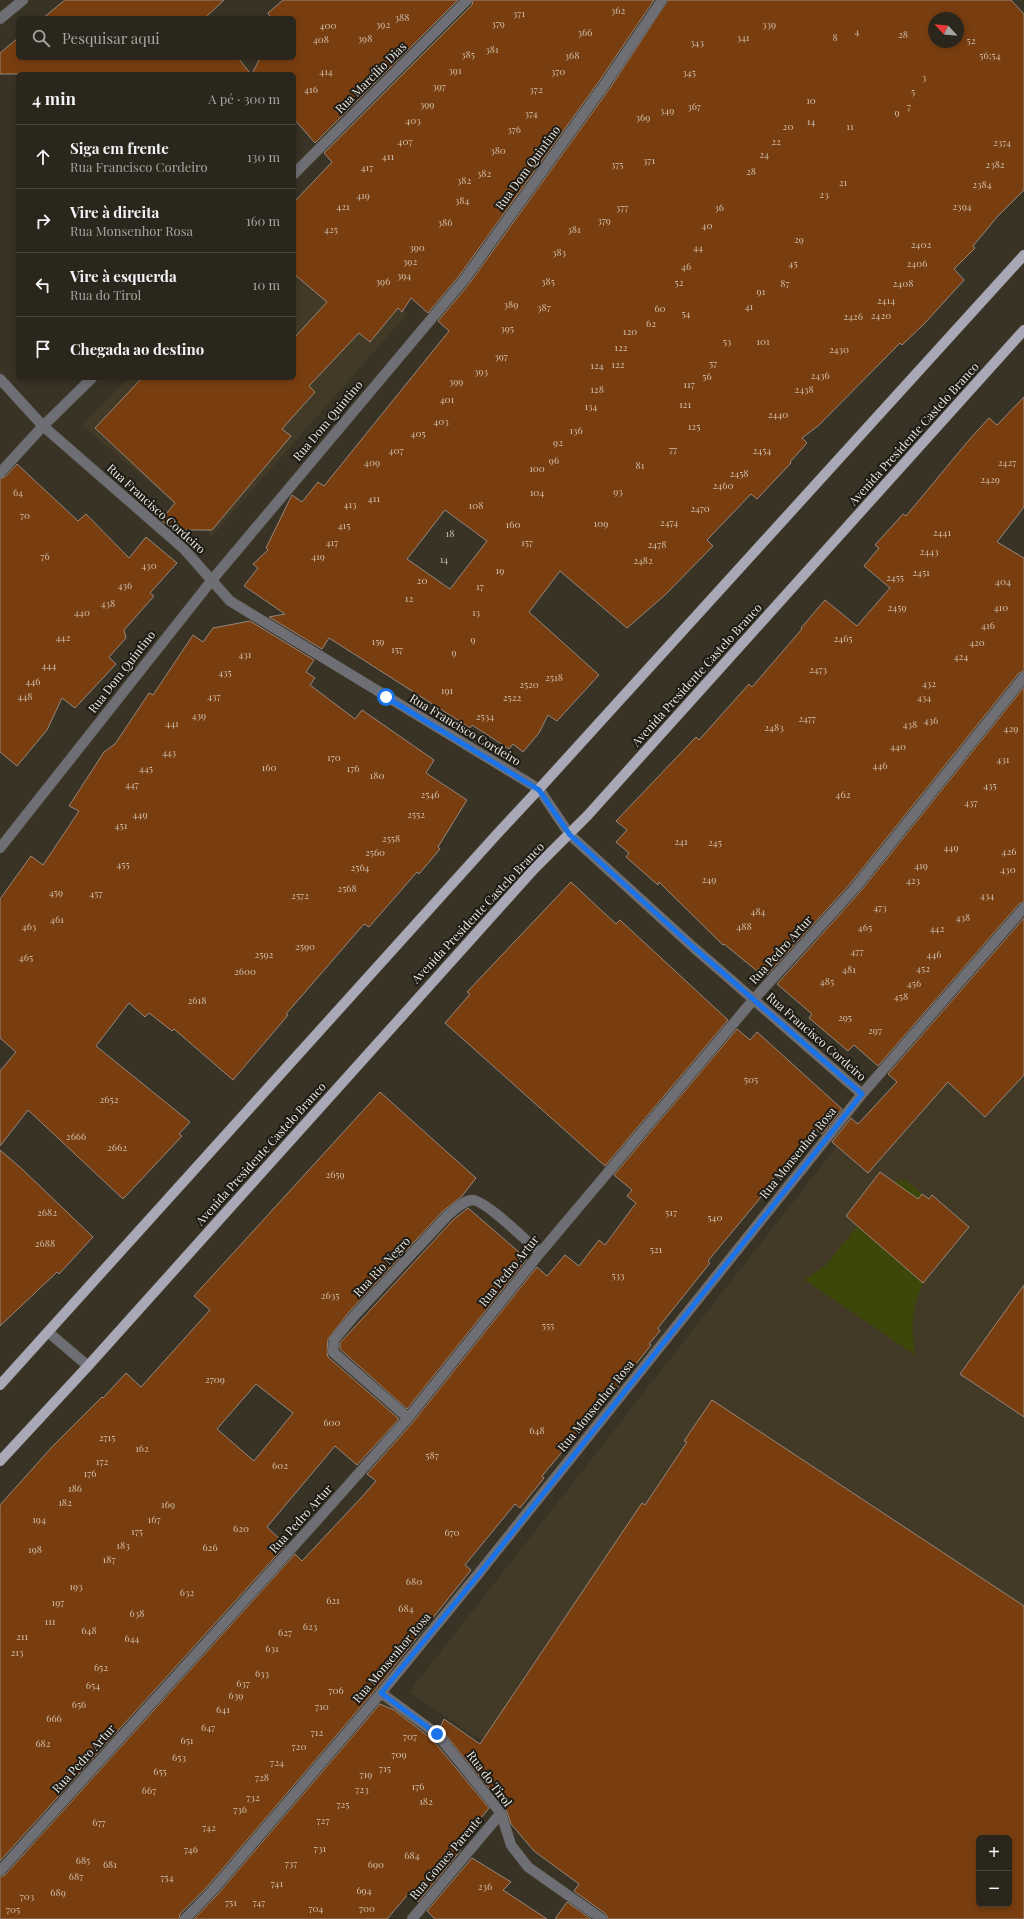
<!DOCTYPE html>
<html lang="pt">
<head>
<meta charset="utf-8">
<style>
  body { margin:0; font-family:"Playfair Display",serif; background:#363229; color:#f1f3f6 }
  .controls { position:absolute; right:12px; bottom:12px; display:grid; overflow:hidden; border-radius:6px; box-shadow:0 2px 6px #0003 }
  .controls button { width:36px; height:36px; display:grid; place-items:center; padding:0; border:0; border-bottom:1px solid #46433b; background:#2a261c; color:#f1f3f6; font:20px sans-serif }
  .compass { position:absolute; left:928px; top:12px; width:36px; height:36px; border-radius:50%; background:#2a261c; box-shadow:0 2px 6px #0003; rotate:296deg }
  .stop { position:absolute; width:12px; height:12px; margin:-9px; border:3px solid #1a73e8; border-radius:50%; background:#fff }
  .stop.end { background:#1a73e8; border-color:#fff; box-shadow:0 1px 4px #0008 }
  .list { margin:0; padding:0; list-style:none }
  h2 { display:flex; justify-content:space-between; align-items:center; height:52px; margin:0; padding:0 16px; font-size:17px }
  h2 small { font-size:13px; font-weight:400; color:#a5a5a3 }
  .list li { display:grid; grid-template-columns:26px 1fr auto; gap:12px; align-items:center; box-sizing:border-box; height:64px; padding:0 16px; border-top:1px solid #46433b }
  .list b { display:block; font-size:15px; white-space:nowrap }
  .list p { margin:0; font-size:13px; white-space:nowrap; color:#a5a5a3 }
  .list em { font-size:13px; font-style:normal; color:#a5a5a3 }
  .icon { flex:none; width:22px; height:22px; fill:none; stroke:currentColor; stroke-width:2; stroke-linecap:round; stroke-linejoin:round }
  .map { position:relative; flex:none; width:1024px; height:1919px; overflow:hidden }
  .search { position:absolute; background:#2a261c; box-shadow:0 2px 6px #0003; left:16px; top:16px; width:280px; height:44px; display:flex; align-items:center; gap:10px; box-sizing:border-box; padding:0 14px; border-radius:6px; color:#a5a5a3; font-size:15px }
  .panel { position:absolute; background:#2a261c; box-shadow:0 2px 6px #0003; left:16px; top:72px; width:280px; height:308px; border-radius:6px }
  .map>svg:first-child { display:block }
  .built { fill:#423a26; fill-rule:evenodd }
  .green { fill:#3c4709 }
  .building { fill:#793e10; stroke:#96867c; fill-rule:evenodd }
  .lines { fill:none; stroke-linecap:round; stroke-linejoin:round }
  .minor-casing { stroke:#555043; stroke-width:11 }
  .primary-casing { stroke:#555043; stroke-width:11 }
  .minor { stroke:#6e6e75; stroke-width:10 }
  .primary { stroke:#a8a8b6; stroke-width:10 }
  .route { stroke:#1a73e8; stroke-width:5 }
  .labels { text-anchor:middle; stroke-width:4; stroke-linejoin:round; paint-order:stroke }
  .number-label { font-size:10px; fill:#cfbeab }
  .street-label { font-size:12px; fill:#ece8df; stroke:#1d1b15 }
</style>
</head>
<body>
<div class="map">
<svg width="1024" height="1919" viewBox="0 0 1024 1919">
  <rect width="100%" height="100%" fill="#383325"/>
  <path class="built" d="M294,218l108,94 6,1 -196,223 -130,-111 47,-47h165z
    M1024,942v977h-275l-340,-227 428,-546zM979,1838h30v66h-30z"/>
  <path class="green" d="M906,1180l16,14 -42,51 43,38c-11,24 -12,45 -8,72l-110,-75 22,-16 66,-83z"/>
  <path class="building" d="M65,0h159l-19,18h-162z
    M283,0h175l-143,143 -21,-24v-45h-42l8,-16h34v-40h-23l-3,-5z
    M473,0h181l-54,80 -141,196 -31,37 -17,-15 -9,14 -4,-4 -28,34 -11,-9 -50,53 6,6 -33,37 9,7 -79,94h-40l-11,-10 14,-17 -80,-75 47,-50h152v-40l33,-36 -33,-28v-72l38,-40 -8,-9 148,-148z
    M668,0h343l13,14v176l-27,27 -24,29 2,2 -21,21 10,11 -40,44 -22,21 -2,-2 -82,83 -16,12 5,5 -17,19 1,1 -34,36 -6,-5 -44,46 6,6 -48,49 -38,33 -67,-57 -31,41 70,63 -42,46 -9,-6 -9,18 -16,19 -10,-8 -4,5 -37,-24 -2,3 -141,-90 -7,11 -53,-32 16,-3 -41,-28 14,-18 -5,-4 15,-14 -2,-2 26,-53 10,7 16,-20 6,4 125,-155 -11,-10 31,-37 141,-196zM934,18h24v24h-24zM445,510l42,31 -37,48 -43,-30z
    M18,38v20h220l13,16h-251v-21z
    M1024,397v110l-27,35 27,16v113l-5,2 -169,211 -83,91 -8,-7 -2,3 -33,-27 -1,1 -64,-63 -1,3 -32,-28 3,-4 -13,-11 11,-12 -11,-9 80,-84 3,3 50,-56 3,3 50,-58 -1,-1 24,-28 32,26 33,-38 -26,-22 15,-18 -4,-3 28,-31 3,2 63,-76 20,-22 8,7z
    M17,464l61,57 8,-7 43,44 17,-21 31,26 -27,30 4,3 -30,34 2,8 -17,19 7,7 -41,44 -13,-10 -15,32 -30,36 -17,-14v-273l5,-2z
    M250,621l64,39 -8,12 9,6 -5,7 45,34 7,-9 72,50 -8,13 41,27 -29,47 2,2 -21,25 -2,-2 -48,55 -5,-3 -78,90 2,1 -55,65 -59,-51 -2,2 -23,-18 -4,4 -16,-14 -33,43 94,76 -11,12 3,2 -59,63 -95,-89 -28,36v-75l16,-19 -16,-14v-139l31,-43 12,9 36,-54 -10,-5 35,-54 11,-8 34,-51 4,2 40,-60 10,7 10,-14z
    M1024,687v215l-5,2 -141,162 -24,-21 -6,6 -39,-33 3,-4 -35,-30 83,-92z
    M571,882l45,42 4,-4 108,100 -123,146 -160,-143 25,-29 -3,-2z
    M1024,918v157l-39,42 -37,-35 -80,91 -36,-31 19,-24 7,6 39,-42 -9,-8z
    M737,1029l13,11 7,-8 85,77 -20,25 -6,-5 -57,66 2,2 -53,64 2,2 -52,65 2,3 -11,13 2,1 -57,72 -2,-1 -50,60 2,2 -24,30 -5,-4 -50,61 6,5 -95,119 -169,198 -27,27 -1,5h-179v-42l5,-2 290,-321 7,7 58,-62 16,-18 -9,-7 46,-52 124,-155 10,9 18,-21 14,11 20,-26 6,5 31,-42 -9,-7 5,-6 -18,-15z
    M380,1092l96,86 -14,18 -19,15 -94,101 -21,27 -1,13 1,5 71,62 -42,46 -22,-19 -68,81 19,18 -286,316v-356l52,-58 50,-50 1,1 23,-25 15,14 69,-77 -16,-14zM256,1384l37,29 -39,48 -37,-32z
    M0,1150l22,19 71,68 -34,37 -2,-2 -57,54z
    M880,1172l38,27 4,-5 7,5 3,-4 37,32 -46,56 -77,-67z
    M468,1208l59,51 -120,150 -67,-60v-6l113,-123z
    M1024,1285v132l-64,-43z
    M712,1400l312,206v313h-416l-2,-5 -32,-23 5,-7 -45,-33 -23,-27 -5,-15 -66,-81 4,-9 36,25 162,-241 3,2 42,-63 -3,-1zM979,1838h30v66h-30z
    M380,1704l14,6 38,29 57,69 -32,40 4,2 -43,52 -9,-9 -22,26h-193l23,-24z
    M472,1858l39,24 -8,8 44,29h-112l-8,-8z
    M567,1902l24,17h-36z"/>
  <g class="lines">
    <g class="minor-casing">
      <path id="minor" d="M0,19l23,-19
        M294,174l173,-174
        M0,379l43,47 141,123 46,52 309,188 31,46 10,9 112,102 170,148
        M0,473l43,-47 49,-48
        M0,848l212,-268 252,-300 141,-196 57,-84
        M48,1332l40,34
        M408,1418l-75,-66 1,-12 20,-24 94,-101c7,-6 15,-14 24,-15 12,-1 57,43 68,53
        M381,1693l56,41 64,79 10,32 17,22 74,52
        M0,1871l311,-344 97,-109 132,-165 214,-254 101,-111 169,-211
        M185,1919l27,-28 169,-198 98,-120 383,-479 162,-186
        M412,1919l89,-106"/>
    </g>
    <g class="primary-casing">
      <path id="primary" d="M0,1385l498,-552 41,-44 485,-534
        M0,1461l88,-95 447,-498 53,-53 436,-485"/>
    </g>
    <use href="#minor" class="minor"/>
    <use href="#primary" class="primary"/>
  </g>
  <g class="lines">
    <path class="route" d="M386,697l153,93 31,45 10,9 112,102 170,148 -382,479 -99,120 56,41"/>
  </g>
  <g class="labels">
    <g class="number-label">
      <text x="618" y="14">362</text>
      <text x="519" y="17">371</text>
      <text x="402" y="21">388</text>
      <text x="498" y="27">379</text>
      <text x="383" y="28">392</text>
      <text x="769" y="28">339</text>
      <text x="328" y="29">400</text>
      <text x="857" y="35">4</text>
      <text x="585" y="36">366</text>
      <text x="903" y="38">28</text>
      <text x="743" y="41">341</text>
      <text x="835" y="41">8</text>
      <text x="365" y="42">398</text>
      <text x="321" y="43">408</text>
      <text x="971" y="44">52</text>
      <text x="697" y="46">343</text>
      <text x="492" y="53">381</text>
      <text x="468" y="58">385</text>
      <text x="572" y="59">368</text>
      <text x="990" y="59">56;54</text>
      <text x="455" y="74">391</text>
      <text x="326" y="75">414</text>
      <text x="558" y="75">370</text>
      <text x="689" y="76">345</text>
      <text x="924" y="81">3</text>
      <text x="439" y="90">397</text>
      <text x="311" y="93">416</text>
      <text x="536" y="93">372</text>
      <text x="913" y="95">5</text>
      <text x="811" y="104">10</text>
      <text x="427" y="108">399</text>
      <text x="694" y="110">367</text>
      <text x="909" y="110">7</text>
      <text x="667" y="114">349</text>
      <text x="897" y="116">9</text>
      <text x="531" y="117">374</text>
      <text x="643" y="121">369</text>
      <text x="413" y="124">403</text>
      <text x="811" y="125">14</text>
      <text x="788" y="130">20</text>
      <text x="850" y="130">11</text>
      <text x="514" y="133">376</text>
      <text x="405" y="145">407</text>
      <text x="776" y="145">22</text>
      <text x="1002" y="146">2374</text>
      <text x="498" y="154">380</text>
      <text x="764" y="158">24</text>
      <text x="388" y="160">411</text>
      <text x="649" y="164">371</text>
      <text x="617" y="168">375</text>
      <text x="995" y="168">2382</text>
      <text x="367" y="171">417</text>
      <text x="751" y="175">28</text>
      <text x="484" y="177">382</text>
      <text x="464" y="184">382</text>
      <text x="843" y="186">21</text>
      <text x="982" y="188">2384</text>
      <text x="824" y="198">23</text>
      <text x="363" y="199">419</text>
      <text x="462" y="204">384</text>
      <text x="343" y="210">421</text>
      <text x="962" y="210">2394</text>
      <text x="622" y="211">377</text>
      <text x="719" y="211">36</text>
      <text x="604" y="224">379</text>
      <text x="445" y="226">386</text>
      <text x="707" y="229">40</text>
      <text x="331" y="233">425</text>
      <text x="574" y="233">381</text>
      <text x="799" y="243">29</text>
      <text x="921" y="248">2402</text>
      <text x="417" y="251">390</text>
      <text x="698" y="251">44</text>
      <text x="559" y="256">383</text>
      <text x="410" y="265">392</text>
      <text x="793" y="267">45</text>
      <text x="917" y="267">2406</text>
      <text x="686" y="270">46</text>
      <text x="404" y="279">394</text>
      <text x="383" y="285">396</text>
      <text x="548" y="285">385</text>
      <text x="679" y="286">52</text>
      <text x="785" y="287">87</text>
      <text x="903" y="287">2408</text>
      <text x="761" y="295">91</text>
      <text x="886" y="304">2414</text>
      <text x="511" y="308">389</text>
      <text x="749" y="310">41</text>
      <text x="544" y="311">387</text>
      <text x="660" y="312">60</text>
      <text x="686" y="317">54</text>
      <text x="881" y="319">2420</text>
      <text x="853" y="320">2426</text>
      <text x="651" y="327">62</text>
      <text x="507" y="332">395</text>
      <text x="630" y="335">120</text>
      <text x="727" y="345">53</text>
      <text x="763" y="345">101</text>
      <text x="621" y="351">122</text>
      <text x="839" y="353">2430</text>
      <text x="501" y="360">397</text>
      <text x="713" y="367">57</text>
      <text x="618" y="368">122</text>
      <text x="597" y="369">124</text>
      <text x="481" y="375">393</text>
      <text x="820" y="379">2436</text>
      <text x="707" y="380">56</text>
      <text x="456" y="385">399</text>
      <text x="689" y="388">117</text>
      <text x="597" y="393">128</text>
      <text x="804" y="393">2438</text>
      <text x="447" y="403">401</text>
      <text x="685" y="408">121</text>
      <text x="591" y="410">134</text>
      <text x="778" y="418">2440</text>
      <text x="441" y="425">403</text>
      <text x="694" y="430">125</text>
      <text x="576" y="434">136</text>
      <text x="418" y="437">405</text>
      <text x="558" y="446">92</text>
      <text x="673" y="453">77</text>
      <text x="396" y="454">407</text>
      <text x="762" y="454">2454</text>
      <text x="554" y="464">96</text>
      <text x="372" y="466">409</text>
      <text x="1007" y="466">2427</text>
      <text x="640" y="469">81</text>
      <text x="537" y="472">100</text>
      <text x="739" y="477">2458</text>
      <text x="990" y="483">2429</text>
      <text x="723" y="489">2460</text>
      <text x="618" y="495">93</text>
      <text x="18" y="496">64</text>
      <text x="537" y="496">104</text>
      <text x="374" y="502">411</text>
      <text x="350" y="508">413</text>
      <text x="476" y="509">108</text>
      <text x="700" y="512">2470</text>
      <text x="25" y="519">70</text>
      <text x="669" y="526">2474</text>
      <text x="601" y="527">109</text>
      <text x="513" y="528">160</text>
      <text x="344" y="529">415</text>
      <text x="942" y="536">2441</text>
      <text x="450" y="537">18</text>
      <text x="332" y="546">417</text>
      <text x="527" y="546">157</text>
      <text x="657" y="548">2478</text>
      <text x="929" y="555">2443</text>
      <text x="45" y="560">76</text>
      <text x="318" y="560">419</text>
      <text x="444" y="563">14</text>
      <text x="643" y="564">2482</text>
      <text x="149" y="569">430</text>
      <text x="500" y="574">19</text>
      <text x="921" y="576">2451</text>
      <text x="895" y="581">2455</text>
      <text x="422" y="584">20</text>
      <text x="1003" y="585">404</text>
      <text x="125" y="589">436</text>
      <text x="480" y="590">17</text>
      <text x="409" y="602">12</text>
      <text x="108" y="607">438</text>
      <text x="897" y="611">2459</text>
      <text x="1001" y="611">410</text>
      <text x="82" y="616">440</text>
      <text x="476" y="616">13</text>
      <text x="988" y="629">416</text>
      <text x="63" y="641">442</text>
      <text x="843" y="642">2465</text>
      <text x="473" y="643">9</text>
      <text x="378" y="645">159</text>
      <text x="977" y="646">420</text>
      <text x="397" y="653">157</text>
      <text x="454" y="656">9</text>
      <text x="245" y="658">431</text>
      <text x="961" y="660">424</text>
      <text x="49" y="669">444</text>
      <text x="818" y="673">2473</text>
      <text x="225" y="676">435</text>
      <text x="554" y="681">2518</text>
      <text x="33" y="685">446</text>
      <text x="929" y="687">432</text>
      <text x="529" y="688">2520</text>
      <text x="447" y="694">191</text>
      <text x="25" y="700">448</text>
      <text x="214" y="700">437</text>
      <text x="512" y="701">2522</text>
      <text x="924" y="701">434</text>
      <text x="199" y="719">439</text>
      <text x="485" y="720">2534</text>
      <text x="807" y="722">2477</text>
      <text x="931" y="724">436</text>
      <text x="172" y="727">441</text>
      <text x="910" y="728">438</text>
      <text x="774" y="731">2483</text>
      <text x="1011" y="732">429</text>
      <text x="898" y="750">440</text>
      <text x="169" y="756">443</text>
      <text x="334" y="761">170</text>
      <text x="1003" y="763">431</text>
      <text x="880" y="769">446</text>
      <text x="269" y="771">160</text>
      <text x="146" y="772">445</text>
      <text x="353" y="772">176</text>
      <text x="377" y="779">180</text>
      <text x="132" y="788">447</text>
      <text x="990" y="789">435</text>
      <text x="430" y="798">2546</text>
      <text x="843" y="798">462</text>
      <text x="971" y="806">437</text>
      <text x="140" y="818">449</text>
      <text x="416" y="818">2552</text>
      <text x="121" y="829">451</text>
      <text x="391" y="842">2558</text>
      <text x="681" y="845">241</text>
      <text x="715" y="846">245</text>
      <text x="951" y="851">449</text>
      <text x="1009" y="855">426</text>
      <text x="375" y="856">2560</text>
      <text x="123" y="868">455</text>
      <text x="921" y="869">419</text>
      <text x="360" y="871">2564</text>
      <text x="1008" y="873">430</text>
      <text x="709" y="883">249</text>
      <text x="913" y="884">423</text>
      <text x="347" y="892">2568</text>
      <text x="56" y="896">459</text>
      <text x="96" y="897">457</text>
      <text x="300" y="899">2572</text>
      <text x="987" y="899">434</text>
      <text x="880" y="911">473</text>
      <text x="758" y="915">484</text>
      <text x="963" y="921">438</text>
      <text x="57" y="923">461</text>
      <text x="29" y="930">463</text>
      <text x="744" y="930">488</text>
      <text x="865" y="931">465</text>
      <text x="937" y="932">442</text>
      <text x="305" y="950">2590</text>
      <text x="857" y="955">477</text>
      <text x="264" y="958">2592</text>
      <text x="934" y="958">446</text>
      <text x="26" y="961">465</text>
      <text x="923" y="972">452</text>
      <text x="849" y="973">481</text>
      <text x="245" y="975">2600</text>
      <text x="827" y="985">485</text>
      <text x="914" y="987">456</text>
      <text x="901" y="1000">458</text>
      <text x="197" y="1004">2618</text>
      <text x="845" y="1021">295</text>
      <text x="875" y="1034">297</text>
      <text x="751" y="1083">505</text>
      <text x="109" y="1103">2652</text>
      <text x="76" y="1140">2666</text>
      <text x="117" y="1151">2662</text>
      <text x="335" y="1178">2659</text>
      <text x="47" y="1216">2682</text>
      <text x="671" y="1216">517</text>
      <text x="715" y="1221">540</text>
      <text x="45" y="1247">2688</text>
      <text x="656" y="1253">521</text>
      <text x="618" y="1279">533</text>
      <text x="330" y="1299">2635</text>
      <text x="548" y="1329">555</text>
      <text x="215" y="1383">2709</text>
      <text x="332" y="1426">600</text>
      <text x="537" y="1434">648</text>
      <text x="107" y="1441">2715</text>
      <text x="142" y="1452">162</text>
      <text x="432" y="1459">587</text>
      <text x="102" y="1465">172</text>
      <text x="280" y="1469">602</text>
      <text x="90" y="1477">176</text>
      <text x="75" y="1492">186</text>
      <text x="65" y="1506">182</text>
      <text x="168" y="1508">169</text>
      <text x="39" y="1523">194</text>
      <text x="154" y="1523">167</text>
      <text x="241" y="1532">620</text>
      <text x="137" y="1535">175</text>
      <text x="452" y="1536">670</text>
      <text x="123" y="1549">183</text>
      <text x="210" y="1551">626</text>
      <text x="35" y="1553">198</text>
      <text x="109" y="1563">187</text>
      <text x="414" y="1585">680</text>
      <text x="76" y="1590">193</text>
      <text x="187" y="1596">632</text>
      <text x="333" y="1604">621</text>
      <text x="58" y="1606">197</text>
      <text x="406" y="1612">684</text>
      <text x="137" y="1617">638</text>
      <text x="50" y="1625">111</text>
      <text x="310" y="1630">623</text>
      <text x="89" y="1634">648</text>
      <text x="285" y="1636">627</text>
      <text x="22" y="1640">211</text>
      <text x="132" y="1642">644</text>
      <text x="272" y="1652">631</text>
      <text x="17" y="1656">213</text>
      <text x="101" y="1671">652</text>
      <text x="262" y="1677">633</text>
      <text x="243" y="1687">637</text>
      <text x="93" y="1689">654</text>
      <text x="336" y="1694">706</text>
      <text x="236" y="1699">639</text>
      <text x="79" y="1708">656</text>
      <text x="322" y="1710">710</text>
      <text x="223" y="1713">641</text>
      <text x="54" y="1722">666</text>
      <text x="208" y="1731">647</text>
      <text x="317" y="1736">712</text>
      <text x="410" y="1740">707</text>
      <text x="187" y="1744">651</text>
      <text x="43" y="1747">682</text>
      <text x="299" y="1750">720</text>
      <text x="399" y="1758">709</text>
      <text x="179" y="1761">653</text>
      <text x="277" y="1766">724</text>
      <text x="385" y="1772">715</text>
      <text x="160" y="1775">655</text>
      <text x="366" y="1778">719</text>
      <text x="262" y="1781">728</text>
      <text x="418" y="1790">176</text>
      <text x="362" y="1793">723</text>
      <text x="149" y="1794">667</text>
      <text x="253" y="1801">732</text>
      <text x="426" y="1805">182</text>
      <text x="343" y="1808">725</text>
      <text x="240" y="1813">736</text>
      <text x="323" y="1824">727</text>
      <text x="99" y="1826">677</text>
      <text x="209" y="1831">742</text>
      <text x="320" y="1852">731</text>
      <text x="191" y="1853">746</text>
      <text x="412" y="1859">684</text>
      <text x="83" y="1864">685</text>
      <text x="291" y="1867">737</text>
      <text x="110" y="1868">681</text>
      <text x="376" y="1868">690</text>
      <text x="76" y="1880">687</text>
      <text x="167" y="1881">754</text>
      <text x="277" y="1887">741</text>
      <text x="485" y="1890">236</text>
      <text x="364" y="1894">694</text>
      <text x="58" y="1896">689</text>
      <text x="27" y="1900">703</text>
      <text x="231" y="1906">751</text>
      <text x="259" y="1906">747</text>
      <text x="316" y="1912">704</text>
      <text x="367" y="1912">700</text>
      <text x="13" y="1913">705</text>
    </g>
    <g class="street-label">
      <text transform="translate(371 78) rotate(-45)" y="4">Rua Marcílio Dias</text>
      <text transform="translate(528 168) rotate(-54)" y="4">Rua Dom Quintino</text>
      <text transform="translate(328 421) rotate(-50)" y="4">Rua Dom Quintino</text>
      <text transform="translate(914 434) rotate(-48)" y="4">Avenida Presidente Castelo Branco</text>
      <text transform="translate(156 509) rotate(42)" y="4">Rua Francisco Cordeiro</text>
      <text transform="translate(122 672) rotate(-52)" y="4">Rua Dom Quintino</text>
      <text transform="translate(697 675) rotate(-48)" y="4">Avenida Presidente Castelo Branco</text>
      <text transform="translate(465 730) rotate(31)" y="4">Rua Francisco Cordeiro</text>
      <text transform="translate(478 913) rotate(-47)" y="4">Avenida Presidente Castelo Branco</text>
      <text transform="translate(781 950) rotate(-48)" y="4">Rua Pedro Artur</text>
      <text transform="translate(816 1037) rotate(41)" y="4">Rua Francisco Cordeiro</text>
      <text transform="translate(798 1153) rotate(-51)" y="4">Rua Monsenhor Rosa</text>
      <text transform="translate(261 1154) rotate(-48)" y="4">Avenida Presidente Castelo Branco</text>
      <text transform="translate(382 1267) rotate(-47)" y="4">Rua Rio Negro</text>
      <text transform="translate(509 1271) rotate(-51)" y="4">Rua Pedro Artur</text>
      <text transform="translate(596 1406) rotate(-51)" y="4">Rua Monsenhor Rosa</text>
      <text transform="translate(301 1519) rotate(-48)" y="4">Rua Pedro Artur</text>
      <text transform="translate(392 1658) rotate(-50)" y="4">Rua Monsenhor Rosa</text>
      <text transform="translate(84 1759) rotate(-48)" y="4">Rua Pedro Artur</text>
      <text transform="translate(489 1779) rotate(53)" y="4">Rua do Tirol</text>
      <text transform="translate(446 1858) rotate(-50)" y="4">Rua Gomes Parente</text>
    </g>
  </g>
</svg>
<div class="controls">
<button>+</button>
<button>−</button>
</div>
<svg class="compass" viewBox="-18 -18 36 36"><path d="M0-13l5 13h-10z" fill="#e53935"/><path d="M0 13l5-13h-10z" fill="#a5a5a3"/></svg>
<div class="stop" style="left:386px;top:697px"></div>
<div class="stop end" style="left:437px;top:1734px"></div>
<div class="search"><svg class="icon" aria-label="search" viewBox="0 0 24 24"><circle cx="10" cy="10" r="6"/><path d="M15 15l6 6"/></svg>Pesquisar aqui</div>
<section class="panel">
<h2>4 min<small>A pé · 300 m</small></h2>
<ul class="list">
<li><svg class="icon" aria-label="ahead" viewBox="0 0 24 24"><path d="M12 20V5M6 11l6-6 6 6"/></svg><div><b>Siga em frente</b><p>Rua Francisco Cordeiro</p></div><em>130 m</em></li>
<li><svg class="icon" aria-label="right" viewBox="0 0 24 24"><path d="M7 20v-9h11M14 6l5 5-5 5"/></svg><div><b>Vire à direita</b><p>Rua Monsenhor Rosa</p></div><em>160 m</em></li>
<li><svg class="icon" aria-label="left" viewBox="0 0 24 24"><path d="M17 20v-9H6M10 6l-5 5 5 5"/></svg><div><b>Vire à esquerda</b><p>Rua do Tirol</p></div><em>10 m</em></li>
<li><svg class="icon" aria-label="arrive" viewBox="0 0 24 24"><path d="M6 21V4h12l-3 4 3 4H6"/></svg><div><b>Chegada ao destino</b></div></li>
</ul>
</section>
</div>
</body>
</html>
